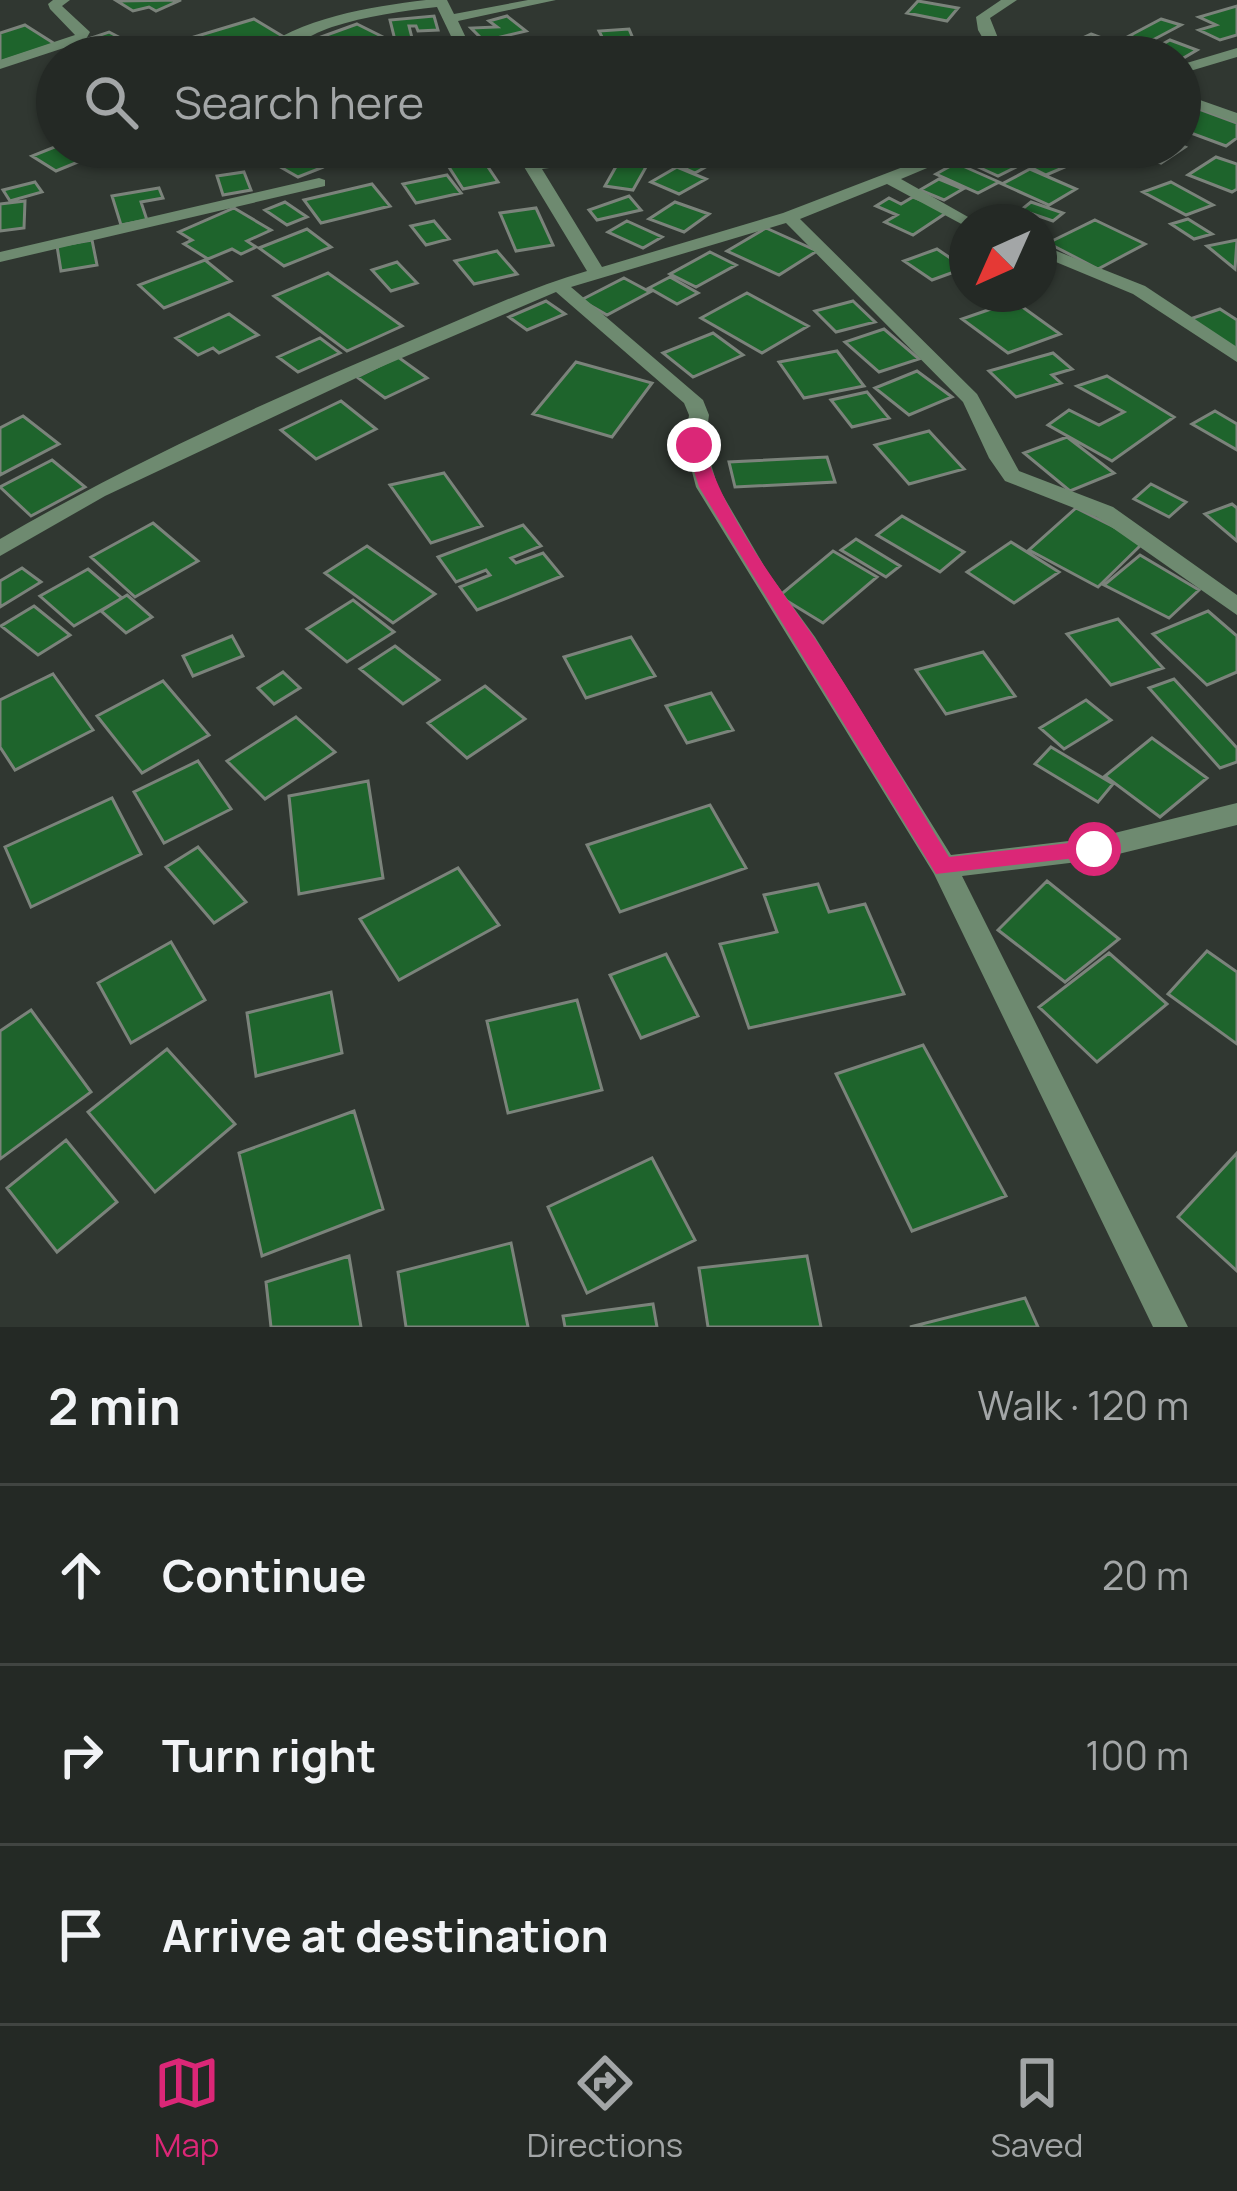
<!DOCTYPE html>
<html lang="en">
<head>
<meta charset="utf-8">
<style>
  body { margin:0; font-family:Manrope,sans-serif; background:#2c312d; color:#f1f3f6 }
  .compass { position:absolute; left:949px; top:204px; width:108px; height:108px; border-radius:50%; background:#242925; box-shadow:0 3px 9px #0004; rotate:225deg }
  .stop { position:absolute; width:36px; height:36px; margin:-27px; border:9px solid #db2777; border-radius:50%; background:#fff }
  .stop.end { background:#db2777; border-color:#fff; box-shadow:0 3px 12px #0008 }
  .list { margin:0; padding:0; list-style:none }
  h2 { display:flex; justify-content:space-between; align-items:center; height:156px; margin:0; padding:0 48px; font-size:51px }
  h2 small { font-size:39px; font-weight:400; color:#a3a6a7 }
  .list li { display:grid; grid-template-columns:78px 1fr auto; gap:36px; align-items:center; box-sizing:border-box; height:180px; padding:0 48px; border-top:3px solid #414542 }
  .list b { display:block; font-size:45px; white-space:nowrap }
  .list em { font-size:39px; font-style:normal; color:#a3a6a7 }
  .icon { flex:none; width:66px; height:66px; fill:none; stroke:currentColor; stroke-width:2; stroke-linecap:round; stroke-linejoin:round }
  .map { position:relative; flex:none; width:1237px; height:1327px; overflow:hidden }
  .search { position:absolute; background:#242925; box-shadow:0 3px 9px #0004; left:36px; right:36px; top:36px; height:132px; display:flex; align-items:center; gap:30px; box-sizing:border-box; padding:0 42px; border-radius:66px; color:#a3a6a7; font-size:45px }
  .sheet { height:696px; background:#242925 }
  nav { display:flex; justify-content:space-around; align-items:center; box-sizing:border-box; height:168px; border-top:3px solid #414542; background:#242925; font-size:33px; color:#a3a6a7 }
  nav a { display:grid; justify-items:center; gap:6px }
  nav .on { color:#db2777 }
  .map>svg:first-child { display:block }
  .building { fill:#1e642c; stroke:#7b837b; stroke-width:3 }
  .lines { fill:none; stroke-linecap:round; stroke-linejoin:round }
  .minor { fill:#6e8a70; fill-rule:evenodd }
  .route { fill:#db2777 }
</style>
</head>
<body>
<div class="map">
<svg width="1237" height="1327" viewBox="0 0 1237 1327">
  <rect width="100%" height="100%" fill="#303731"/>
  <path class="building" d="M181,0l-25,11 -7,-4 -16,4 -16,-10z
    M918,1l40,7 -11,13 -40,-8z
    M1237,6v29l-17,5 -21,-10 17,-5 -17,-8z
    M434,16l4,14 -20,1 -2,-5h-7l3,12 -17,2 -5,-20z
    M507,16l19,15 -42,10 -13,-13 26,-1 -8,-6z
    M254,19l30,18 -78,17 -22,-14z
    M1161,19l20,6 -32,17 -20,-6z
    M357,24l28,14 -53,14 -22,-11z
    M25,25l30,19 -55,18v-29z
    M629,29l5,12 -29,2 -6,-12z
    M109,32l23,12 -25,8 -22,-12z
    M1091,34l43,16 -14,7 -44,-16z
    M576,38l9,18 12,1h-62l-5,-16z
    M1170,40l27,10 -17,10 -28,-10z
    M1180,102l57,21v15l-11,8 -46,-17z
    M1180,145l5,2 -24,16 -34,-13z
    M57,146l5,1 21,13 -27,11 -24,-15z
    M119,147h55l6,6 -42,13z
    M776,147h52l14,6 -15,8 -11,-5 -9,5z
    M1019,147h19l34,17 -26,11 -42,-21z
    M1058,147h48l17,8 -25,11z
    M699,154l17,7 -21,12 -17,-8z
    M300,156l21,12 -23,9 -21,-12z
    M993,156l23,11 -18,9 -24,-11z
    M1216,157l21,7v25l-5,3 -44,-17z
    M482,158l16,24 -35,7 -16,-25z
    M618,163l28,4 -13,23 -28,-4z
    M956,163l43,19 -21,11 -42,-19z
    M677,167l29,12 -27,15 -28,-12z
    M1030,169l46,20 -27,16 -47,-21z
    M244,172l7,18 -28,5 -6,-19z
    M447,175l14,18 -45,10 -13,-19z
    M939,179l24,10 -19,11 -24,-10z
    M35,182l7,10 -32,9 -7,-11z
    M1171,182l42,23 -27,10 -43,-23z
    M372,184l18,22 -69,17 -17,-23z
    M159,188l4,10 -22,4 6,18 -26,5 -9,-29z
    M629,196l12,14 -44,10 -8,-10z
    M913,197l36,14 -36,24 -28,-13 12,-7 -21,-9 13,-8 12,6z
    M25,201l-1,27 -24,3v-27z
    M285,202l22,15 -20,8 -22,-15z
    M675,202l34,12 -25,18 -35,-13z
    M1031,202l32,11 -10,8 -32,-11z
    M234,208l37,22 -24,11 9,6 -15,7 -9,-5 -24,10 -24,-15 8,-4 -13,-8z
    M536,208l17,37 -37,6 -16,-38z
    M1188,219l24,15 -18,5 -23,-15z
    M1095,220l50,24 -47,25 -50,-26z
    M434,221l15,18 -23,6 -15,-19z
    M627,221l35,16 -19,11 -35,-16z
    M766,228l51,23 -38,24 -52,-24z
    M307,229l24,18 -47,19 -25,-18z
    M92,240l5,25 -36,6 -4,-25z
    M1237,240l-2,29 -28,-23z
    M937,249l28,19 -33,12 -28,-19z
    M497,251l20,23 -43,10 -19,-23z
    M710,252l26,13 -40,22 -26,-13z
    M205,260l26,21 -67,27 -25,-23z
    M397,262l20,21 -26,8 -19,-21z
    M328,273l74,53 -55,25 -73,-55z
    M670,277l28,16 -21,11 -28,-16z
    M624,278l26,14 -43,23 -26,-15z
    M747,293l61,33 -46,27 -61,-35z
    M546,301l19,13 -38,16 -18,-13z
    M853,301l22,21 -39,10 -21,-21z
    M1014,301l46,33 -52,19 -46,-34z
    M1220,309l17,11v34l-50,-34z
    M229,314l29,21 -39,18 -6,-5 -15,7 -22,-17z
    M884,329l35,30 -40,13 -34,-30z
    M713,333l30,22 -50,22 -30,-24z
    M320,338l20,15 -42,19 -20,-15z
    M837,351l27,35 -60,12 -25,-36z
    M1053,353l19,16 -20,6 9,8 -45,14 -27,-26z
    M398,357l29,21 -42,20 -28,-21z
    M576,362l76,21 -40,54 -79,-23z
    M917,371l35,26 -43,18 -34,-27z
    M1107,376l67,41 -62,44 -64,-36 21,-15 30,15 25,-13 -47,-26z
    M867,392l22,26 -37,9 -21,-27z
    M341,401l35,28 -60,30 -35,-29z
    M1215,411l22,13v26l-45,-26z
    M23,416l36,28 -59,31v-47z
    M929,431l35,38 -55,15 -34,-39z
    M1067,437l47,36 -44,18 -46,-38z
    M827,457l8,25 -100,5 -6,-25z
    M52,460l33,27 -54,29 -31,-29z
    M444,473l38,53 -51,17 -41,-58z
    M1151,484l35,18 -17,15 -35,-18z
    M1232,504l5,4v33l-32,-27z
    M1076,508l68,34 -46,45 -69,-37z
    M902,516l62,36 -24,20 -63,-37z
    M153,523l45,38 -63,36 -44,-40z
    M523,525l18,21 -30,12 5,5 27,-10 19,23 -85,34 -17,-23 30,-12 -4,-5 -30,12 -18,-25z
    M856,539l44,27 -14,11 -45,-27z
    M1011,542l48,30 -45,31 -47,-31z
    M367,546l68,48 -42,29 -68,-50z
    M833,551l44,26 -54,46 -44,-27z
    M1140,555l59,35 -30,28 -65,-33z
    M22,568l19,14 -41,25v-26z
    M88,569l34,29 -48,28 -34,-30z
    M127,595l25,22 -26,16 -25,-22z
    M353,600l41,32 -47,30 -40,-33z
    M34,606l36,29 -32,20 -37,-29z
    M1208,611l29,25v36l-30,13 -54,-51z
    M1118,619l45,49 -52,17 -44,-51z
    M232,636l11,20 -50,20 -10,-20z
    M631,637l24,39 -69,22 -22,-41z
    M395,646l44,34 -36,24 -43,-35z
    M983,652l32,44 -69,18 -30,-44z
    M283,672l17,16 -26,16 -16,-16z
    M53,674l40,56 -78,40 -15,-23v-47z
    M1174,679l63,69v14l-17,6 -71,-80z
    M163,681l46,54 -67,38 -45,-57z
    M485,686l40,33 -58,39 -39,-35z
    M711,693l22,37 -46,13 -21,-37z
    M1086,700l25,20 -47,29 -24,-21z
    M296,717l39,35 -70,47 -38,-38z
    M1152,738l55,40 -47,39 -55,-41z
    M1051,747l62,37 -15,18 -63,-38z
    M198,761l33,48 -67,34 -30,-51z
    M368,781l15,97 -84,16 -10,-98z
    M112,798l29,56 -110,53 -26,-60z
    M710,805l36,63 -126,44 -33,-67z
    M198,847l48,55 -32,21 -48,-56z
    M458,868l41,57 -100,55 -39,-61z
    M1047,881l72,58 -54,43 -67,-52z
    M818,884l11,28 36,-8 39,90 -155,34 -29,-84 57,-12 -13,-37z
    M171,942l34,58 -74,43 -33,-60z
    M1207,951l30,21v72l-69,-50z
    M1109,953l58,51 -70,58 -58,-55z
    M666,954l32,62 -57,22 -31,-63z
    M331,992l11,61 -86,23 -9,-63z
    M577,1000l25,90 -94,23 -21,-92z
    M31,1010l60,82 -91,67v-128z
    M923,1045l83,151 -94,35 -76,-157z
    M167,1049l68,75 -80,68 -67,-80z
    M354,1111l29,98 -121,47 -23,-103z
    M66,1140l51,62 -60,50 -50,-64z
    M1237,1153v118l-59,-54z
    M652,1158l43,82 -108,53 -39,-86z
    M511,1243l17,84h-122l-8,-55z
    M349,1256l12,71h-90l-5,-45z
    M807,1256l14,71h-113l-9,-59z
    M1025,1298l13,29h-128z
    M653,1304l4,23h-92l-2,-11z"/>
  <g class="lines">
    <path class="minor" d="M53,0h17l-8,6 28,26 -5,9 -85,28v-9l75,-25 -25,-26 -2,-5z
      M426,0h21l7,14 74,-14h28l-98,21 17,36h-14l-24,-50c-35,4 -71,9 -105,20 -27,9 -53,30 -81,30 46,-39 117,-50 175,-57z
      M1001,0h16l-27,18 12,30 -10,9h-16l12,-10 -10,-17 -2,-13z
      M1237,48v9l-57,17v-9z
      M1180,93l57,20v10l-57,-21z
      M512,147h16l8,14 96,-14h41l-8,5 -123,17 60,98 181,-54 172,-66h22l-76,32 76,43h-10v5l-80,-43 -87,35 177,175 42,77 94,36 124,88v20l-140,-98 -92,-36 -16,-23 -26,-56 -177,-179 -215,64 132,113 6,15 -4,30 13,42 49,84 48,66 136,218 143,-17 143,-35v22l-143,35 -132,16 226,451h-35l-219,-453 -238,-387 -11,-42 4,-30 -5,-12 -128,-111 -187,80 -264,124 -105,60v-17c127,-74 262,-136 398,-193 63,-26 124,-56 189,-75z
      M319,178l6,2v6l-325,76v-10z
      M1039,244l106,42 92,61v15l-104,-68 -94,-39z"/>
  </g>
  <path class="route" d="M694,440l9,5c23,73 67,129 110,191 49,71 91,148 136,221l145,-17 11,9 -3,6 -166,19 -237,-387 -13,-42z"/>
</svg>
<svg class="compass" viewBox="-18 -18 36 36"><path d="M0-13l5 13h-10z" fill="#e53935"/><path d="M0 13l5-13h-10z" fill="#a3a6a7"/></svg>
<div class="stop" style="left:1094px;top:849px"></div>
<div class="stop end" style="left:694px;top:445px"></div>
<div class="search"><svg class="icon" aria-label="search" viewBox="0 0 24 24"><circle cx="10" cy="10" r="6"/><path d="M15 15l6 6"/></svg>Search here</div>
</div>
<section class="sheet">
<h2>2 min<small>Walk · 120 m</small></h2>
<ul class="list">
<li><svg class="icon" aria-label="ahead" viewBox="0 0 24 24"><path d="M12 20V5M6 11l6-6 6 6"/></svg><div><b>Continue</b></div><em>20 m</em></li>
<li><svg class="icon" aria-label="right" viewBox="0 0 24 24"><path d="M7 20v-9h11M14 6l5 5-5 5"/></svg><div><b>Turn right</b></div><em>100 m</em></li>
<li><svg class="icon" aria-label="arrive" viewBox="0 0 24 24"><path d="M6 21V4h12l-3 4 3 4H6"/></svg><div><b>Arrive at destination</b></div></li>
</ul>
</section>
<nav>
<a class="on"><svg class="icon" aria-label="map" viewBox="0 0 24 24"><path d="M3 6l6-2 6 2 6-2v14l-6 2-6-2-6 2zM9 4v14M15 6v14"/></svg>Map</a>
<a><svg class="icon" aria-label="directions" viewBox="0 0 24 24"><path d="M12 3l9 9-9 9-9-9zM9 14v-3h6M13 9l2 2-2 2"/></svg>Directions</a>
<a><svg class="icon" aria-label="saved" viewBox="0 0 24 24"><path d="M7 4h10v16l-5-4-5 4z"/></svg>Saved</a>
</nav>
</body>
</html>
